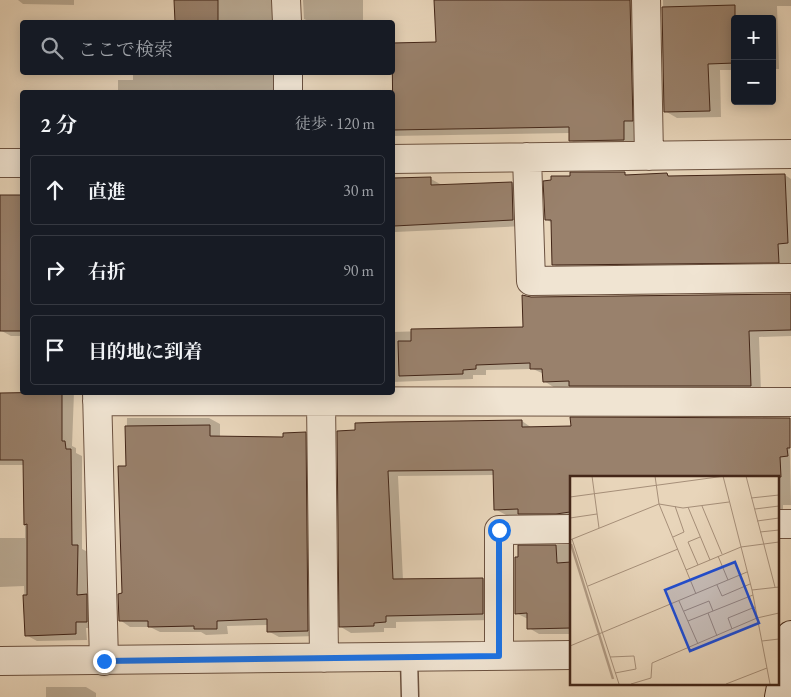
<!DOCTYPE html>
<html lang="ja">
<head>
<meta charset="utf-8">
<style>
  body { margin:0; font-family:"EB Garamond","Noto Serif JP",serif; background:#20242c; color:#f1f3f6 }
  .controls { position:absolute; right:15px; top:15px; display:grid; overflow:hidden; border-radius:5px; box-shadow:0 2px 12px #0003 }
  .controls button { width:45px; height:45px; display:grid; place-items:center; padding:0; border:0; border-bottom:1px solid #363941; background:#171b24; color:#f1f3f6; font:25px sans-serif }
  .stop { position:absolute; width:15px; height:15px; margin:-11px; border:4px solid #1a73e8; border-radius:50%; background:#fff }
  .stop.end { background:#1a73e8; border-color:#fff; box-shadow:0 1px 5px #0008 }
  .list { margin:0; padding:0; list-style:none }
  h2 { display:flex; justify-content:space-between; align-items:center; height:65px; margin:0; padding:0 20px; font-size:21px }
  h2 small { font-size:16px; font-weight:400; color:#9ea1a6 }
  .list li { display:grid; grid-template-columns:32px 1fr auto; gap:15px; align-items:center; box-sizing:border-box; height:70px; margin:0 10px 10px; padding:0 10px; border:1px solid #363941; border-radius:5px }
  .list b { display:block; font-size:19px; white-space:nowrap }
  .list em { font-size:16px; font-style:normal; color:#9ea1a6 }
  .icon { flex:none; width:28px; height:28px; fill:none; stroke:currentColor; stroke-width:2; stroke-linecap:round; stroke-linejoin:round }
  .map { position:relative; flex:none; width:791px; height:697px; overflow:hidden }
  .search { position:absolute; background:#171b24; box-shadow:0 2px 12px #0003; left:20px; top:20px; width:375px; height:55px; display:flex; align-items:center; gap:12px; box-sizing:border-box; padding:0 18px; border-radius:5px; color:#9ea1a6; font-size:19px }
  .panel { position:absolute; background:#171b24; box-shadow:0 2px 12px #0003; left:20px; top:90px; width:375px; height:305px; border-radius:5px }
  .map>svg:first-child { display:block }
  .shadow { fill:#0003 }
  .building { fill:#99816c; stroke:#432618 }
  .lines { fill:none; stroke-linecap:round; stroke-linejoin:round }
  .lane-casing { stroke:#6c5240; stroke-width:19 }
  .street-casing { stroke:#6c5240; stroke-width:30 }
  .secondary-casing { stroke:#432618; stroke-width:30 }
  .lane { stroke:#f0e4d2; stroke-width:16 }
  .street { stroke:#f0e4d2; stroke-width:28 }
  .secondary { stroke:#f0e4d2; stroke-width:28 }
  .route { stroke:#1a73e8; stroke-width:6 }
  .inset-river { fill:none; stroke:#b09a83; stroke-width:2.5 }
  .inset-road { fill:none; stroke:#a68f79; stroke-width:1 }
  .view { fill:#1d4ed8; fill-opacity:0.15; stroke:#1d4ed8; stroke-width:2.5 }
  .inset-edge { fill:none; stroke:#432618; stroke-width:2.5 }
</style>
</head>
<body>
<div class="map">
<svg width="791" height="697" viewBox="0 0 791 697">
  <rect width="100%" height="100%" fill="#e8d5ba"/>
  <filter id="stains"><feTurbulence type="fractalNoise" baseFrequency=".004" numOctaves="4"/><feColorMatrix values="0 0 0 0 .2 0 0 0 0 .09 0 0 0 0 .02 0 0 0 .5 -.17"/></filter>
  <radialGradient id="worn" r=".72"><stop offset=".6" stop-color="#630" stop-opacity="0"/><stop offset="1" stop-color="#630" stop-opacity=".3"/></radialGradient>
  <path class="shadow" d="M18,0h56v5l-51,-1z
    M176,0h108l-1,22h-107z
    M303,0h60v22h-52l-7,-3z
    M436,0h208l-8,147h-54l-12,-7v-7l-178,3v-38l45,-55z
    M663,0h128v6h-14l2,63h-7v-50h-37v51h-15l1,47 -44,1 -12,-7z
    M133,72h149v20h-164v-12h15z
    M624,173l5,3 38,-1 4,2 114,-2 6,4v89l-227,3 -11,-7 -1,-41 -6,-4z
    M392,179h39l11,6 70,-2 11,6 1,37 -129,6v39h-3z
    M20,183h2v209h52l-2,54 4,2v5l6,3v93l6,3v44l9,6 1,26h-12l1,12 -50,1 -11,-6 -2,-49 -24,1v-49h25v-73h-25v-71h22v-58h-11l-11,-6v-134l20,1z
    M791,295v41l-32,1 2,55h-180l-8,-5 -18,1 -11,-7v-7l-11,-5 -47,1v5h-13v4l-81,3v-50l133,-4 6,-30z
    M127,418h82l11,6v14h64l21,-5 11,6 2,197 -39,1 -11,-6v-6l-41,1 1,8 -22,1 -5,-3h-41l-10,-5h-20l-10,-7 4,-25z
    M789,419l2,86h-8v6h-6v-34h-206v42l-41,1 -8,-5h-16l-11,-6 -1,-34 -96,1 5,104 80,-1 11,6v35l-98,2v6h-12v4l-33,1 -10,-6 -3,-195 184,-11 10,7z
    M777,542l1,1 1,37 -2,1z
    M571,544v90h-32l-10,-6 -1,-9 -12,-6 3,-66z
    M46,687h40l10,6v4h-50z"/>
  <path class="building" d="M174,0h44v22h-43z
    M434,0h196l3,121h-9v19l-55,1v-14l-176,3 -1,-87 44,-1z
    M735,5v58l-27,1 2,47 -46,1 -2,-105z
    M570,172h55v3l42,-2 1,3 117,-2 3,69 -10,1 1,19 -227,2 -1,-45h-6l-2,-39 8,-1v-4h19z
    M431,177v8l81,-3 1,38 -119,6 -1,-48z
    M0,195h22v136h-22z
    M791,294v36l-42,1 2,55h-182v-5l-26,1 -1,-13h-12v-6l-54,2v4l-13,1v4l-64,2 -1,-35h13v-12l112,-2 -1,-32 9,2z
    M62,392v49h3l1,8h5l1,96h6l-1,50 10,-1v28h-11v12l-51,2 -2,-41h4v-71l-3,1 -1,-65h-23v-67z
    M570,417l220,1v30h-3l1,8 -8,1 1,20h-210l-1,35 -14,2h-38v-5l-24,1 -1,-40 -105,1 5,108 90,-1v36l-97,2v6l-12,1v3l-35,1 -2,-196 18,-1v-7l33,-1 134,-2v7l49,-1z
    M210,425v11l73,1v-4l23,-1 2,199 -41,1v-13l-50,2v8h-23v-3l-46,1v-6h-29l-1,-27 4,-1 -4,-127h8l-1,-40z
    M518,545h38l1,18 14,-1v66l-44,1v-16l-12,1v-57h3z"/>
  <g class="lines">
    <g class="lane-casing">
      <path id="lane" d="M409,657l1,40"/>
    </g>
    <g class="street-casing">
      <path id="street" d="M286,0l1,22
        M646,0l3,156
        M288,72v20
        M527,157l4,124 260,-3
        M392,159l399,-5
        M0,163h22
        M97,392l7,269
        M97,401l694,1
        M321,401l3,257
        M777,524h14
        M499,656v-126l72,-1
        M0,661l571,-6"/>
    </g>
    <g class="secondary-casing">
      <path id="secondary" d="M779,697l12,-62"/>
    </g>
    <use href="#lane" class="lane"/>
    <use href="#street" class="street"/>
    <use href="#secondary" class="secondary"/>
  </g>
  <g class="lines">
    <path class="route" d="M104,661l395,-5v-126"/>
  </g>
  <g transform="translate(570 476)">
    <rect width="209" height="209" fill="#e8d5ba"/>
    <path class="inset-river" d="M1,68l42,135"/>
    <path class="inset-road" d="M22,0l7,52M85,0l4,28 37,90M153,0l29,114 18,94M176,0l29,111M0,21l155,-21M181,22l28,-3M132,30l20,48M118,31l22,53M185,33l24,-3M0,42l27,-4M187,45l22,-3M190,56l19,-2M103,61l11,-5 -9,-26M2,63l47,145M0,64l89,-36 24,4 46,-6M148,80l10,24M128,89l-10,-23 12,-5M116,94l55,-23 38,-5M147,109l5,11 28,-12M18,110l90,-37M182,114l27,-3M109,125l19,43M114,135l25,-10 4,10M138,137l9,23M118,145l65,-26M162,153l-4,-11 27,-11M192,165l17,-2M0,170l177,-74M40,181l24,-1 2,13 -21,4M61,208l20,-6 1,-15 105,-45 22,-5M156,208l41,-16"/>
    <path class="view" d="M165,86l24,61 -69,28 -25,-61z"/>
    <rect width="209" height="209" class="inset-edge"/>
  </g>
  <rect width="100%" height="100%" filter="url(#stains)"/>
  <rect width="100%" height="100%" fill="url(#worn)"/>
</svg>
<div class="controls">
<button>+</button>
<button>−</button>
</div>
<div class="stop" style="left:499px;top:530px"></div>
<div class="stop end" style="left:104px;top:661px"></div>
<div class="search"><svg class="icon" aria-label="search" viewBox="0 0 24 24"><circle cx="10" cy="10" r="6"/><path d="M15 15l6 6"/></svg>ここで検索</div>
<section class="panel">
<h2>2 分<small>徒歩 · 120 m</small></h2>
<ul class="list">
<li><svg class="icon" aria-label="ahead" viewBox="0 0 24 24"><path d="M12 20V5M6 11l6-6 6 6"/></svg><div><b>直進</b></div><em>30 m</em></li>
<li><svg class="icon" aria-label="right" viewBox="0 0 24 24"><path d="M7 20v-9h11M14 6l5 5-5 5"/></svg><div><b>右折</b></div><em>90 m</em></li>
<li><svg class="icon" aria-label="arrive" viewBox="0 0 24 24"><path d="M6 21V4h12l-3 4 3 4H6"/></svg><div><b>目的地に到着</b></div></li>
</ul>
</section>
</div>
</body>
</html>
